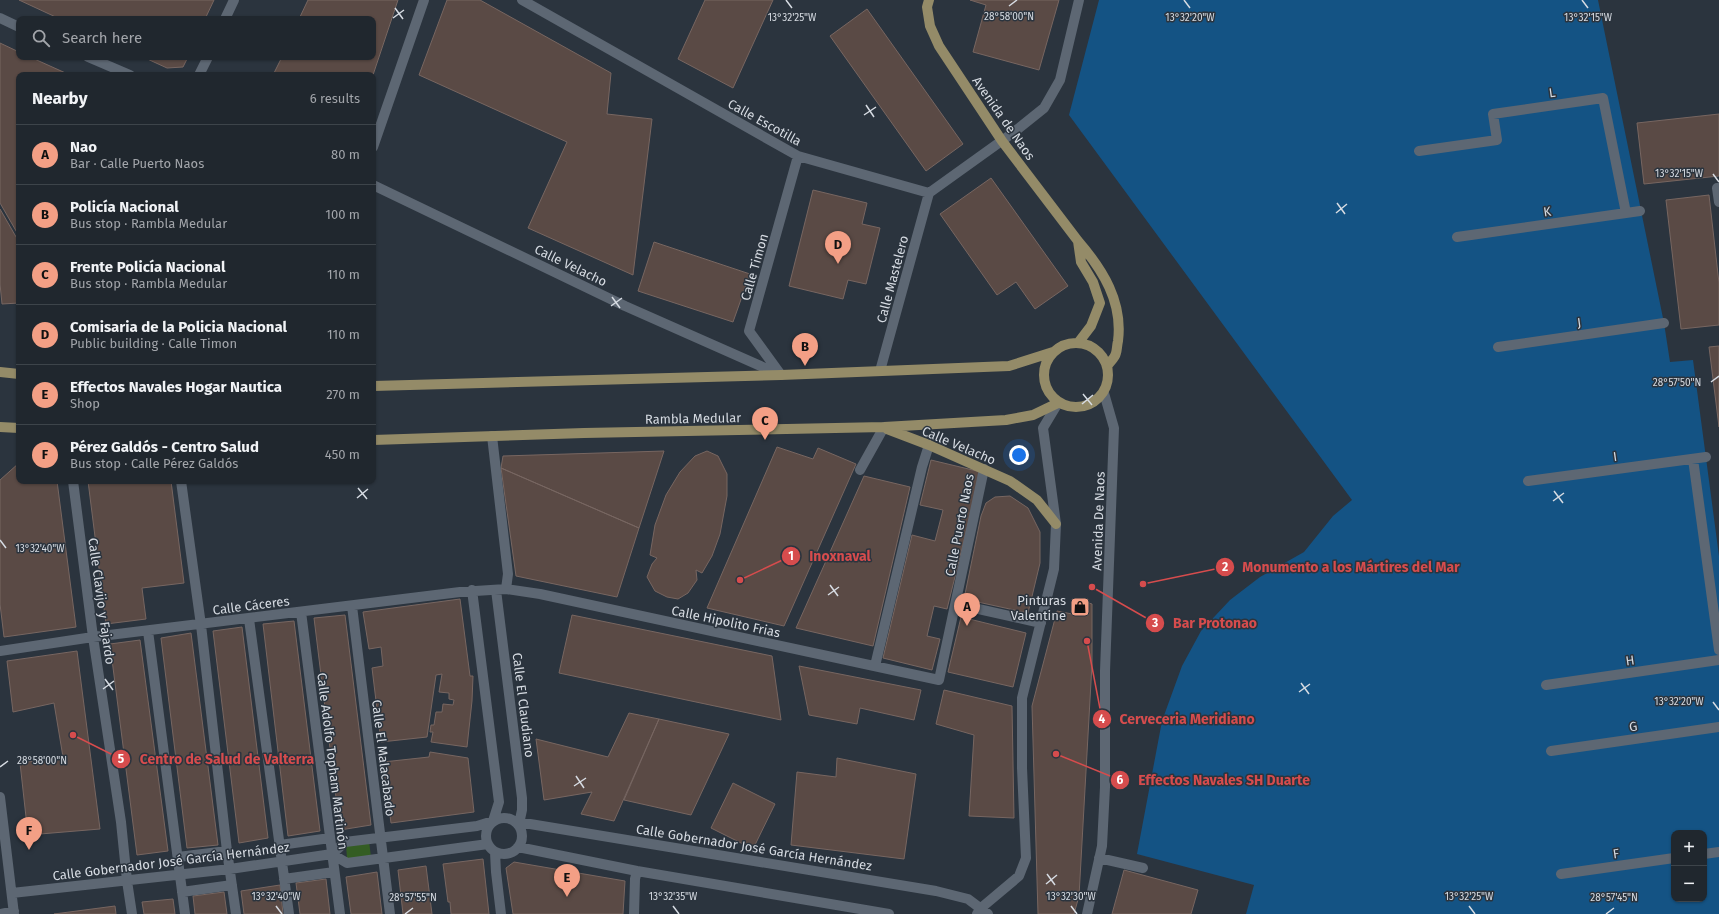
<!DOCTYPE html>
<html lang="en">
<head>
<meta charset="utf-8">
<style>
  body { margin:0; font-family:"Fira Sans",sans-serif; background:#282f36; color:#f1f3f6 }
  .controls { position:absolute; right:12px; bottom:12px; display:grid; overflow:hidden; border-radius:8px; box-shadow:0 1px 3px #0004 }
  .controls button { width:36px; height:36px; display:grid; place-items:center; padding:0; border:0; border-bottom:1px solid #3d444a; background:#20272e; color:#f1f3f6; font:20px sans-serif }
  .you { position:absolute; left:1019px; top:455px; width:14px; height:14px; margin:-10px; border:3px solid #fff; border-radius:50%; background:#1a73e8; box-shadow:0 0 0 6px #1a73e833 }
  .badge { display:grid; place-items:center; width:26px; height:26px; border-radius:50%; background:#f39f85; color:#111; font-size:13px; font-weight:700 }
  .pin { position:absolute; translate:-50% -33px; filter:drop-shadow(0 1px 2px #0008) }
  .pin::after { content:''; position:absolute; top:21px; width:14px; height:12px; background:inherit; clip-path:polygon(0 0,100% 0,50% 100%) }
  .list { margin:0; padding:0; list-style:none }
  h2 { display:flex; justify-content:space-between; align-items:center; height:52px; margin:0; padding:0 16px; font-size:17px }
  h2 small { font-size:13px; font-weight:400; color:#a2a5aa }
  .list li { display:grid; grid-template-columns:26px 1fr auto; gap:12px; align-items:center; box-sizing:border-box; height:60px; padding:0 16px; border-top:1px solid #3d444a }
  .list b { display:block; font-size:15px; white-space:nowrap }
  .list p { margin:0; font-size:13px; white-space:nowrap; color:#a2a5aa }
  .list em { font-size:13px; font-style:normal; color:#a2a5aa }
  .icon { flex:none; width:22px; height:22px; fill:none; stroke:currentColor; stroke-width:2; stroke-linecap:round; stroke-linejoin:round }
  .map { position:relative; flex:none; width:1719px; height:914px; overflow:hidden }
  .search { position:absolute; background:#20272e; box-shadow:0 1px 3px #0004; left:16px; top:16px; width:360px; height:44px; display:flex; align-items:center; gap:10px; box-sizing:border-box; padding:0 14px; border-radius:8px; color:#a2a5aa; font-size:15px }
  .panel { position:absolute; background:#20272e; box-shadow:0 1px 3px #0004; left:16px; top:72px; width:360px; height:412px; border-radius:8px }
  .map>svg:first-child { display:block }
  .green { fill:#345d23 }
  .water { fill:#145384; fill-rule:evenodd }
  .building { fill:#5a4a45; stroke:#776661 }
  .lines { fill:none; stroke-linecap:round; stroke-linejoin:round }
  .minor { stroke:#5d6773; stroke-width:10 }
  .major { stroke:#948b68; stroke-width:10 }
  .ticks { fill:none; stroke:#d6dbe2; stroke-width:1.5 }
  .labels { text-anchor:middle; stroke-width:3; stroke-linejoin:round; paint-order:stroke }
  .street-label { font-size:13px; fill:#d6dbe2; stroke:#2b343e }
  .poi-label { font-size:13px; fill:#d6dbe2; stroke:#2b343e; text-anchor:end }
  .ticks-label { font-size:10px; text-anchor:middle; fill:#d6dbe2; stroke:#2b343e; stroke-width:3; stroke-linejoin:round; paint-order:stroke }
  .leader { fill:none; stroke:#d64c4d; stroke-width:1.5 }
  .callout-dot { fill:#d64c4d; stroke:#2b343e; stroke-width:1.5 }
  .mark-label { font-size:12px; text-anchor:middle; font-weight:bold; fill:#fff }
  .callout-label { font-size:14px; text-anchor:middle; font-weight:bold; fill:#d64c4d; stroke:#2b343e; stroke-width:3; stroke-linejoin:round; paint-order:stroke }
</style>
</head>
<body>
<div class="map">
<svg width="1719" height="914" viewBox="0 0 1719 914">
  <rect width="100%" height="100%" fill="#2b343e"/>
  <path class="green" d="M369,841l2,16 -24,2 -1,-15z"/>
  <path class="water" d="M1099,0h499l66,323 6,39 23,-2 26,196v358h-473l8,-29 -117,-31 25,-133 20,-55 19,-35 29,-31 30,-23 44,-25 29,-36 19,-16 -283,-385zM1674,833h30v66h-30z"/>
  <path class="building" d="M19,0h195l-9,19h-145z
    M308,0h90l-25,75h-100l9,-18h91v-38h-74z
    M447,0h33l131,73 -4,41 45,5 -19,156 -105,-47 39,-86 -148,-67z
    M705,0h68l-40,88 -55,-29z
    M970,0h89l-20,70 -66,-18 13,-47z
    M867,9l96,135 -37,27 -96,-135z
    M0,43l19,9v5h11l40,18h-51v161l-19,-33z
    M143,57h45l-5,10 -16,1z
    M1719,114v62l-75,8 -7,-61z
    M991,178l77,108 -33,23 -19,-27 -19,13 -57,-81z
    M813,190l54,13 -5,21 18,4 -14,56 -18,-4 -5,19 -54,-13z
    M1709,195l10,88v42l-38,4 -15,-129z
    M0,209l19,33v61l-17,1 -2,-20z
    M654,242l96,32 -17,48 -95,-31z
    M1719,346v81l-10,-80z
    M777,447l36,12 5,-11 38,16 -72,162 -77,-18z
    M664,451l-25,77 -138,-60 2,-12z
    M707,451l11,5 9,18v22l-7,38 -8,22 -10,17 -6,-3 1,10 -9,13 -10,6 -11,-2 -12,-6 -8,-14 5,-13 5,-6 -7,-3 5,-30 11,-30 14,-23 15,-16z
    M931,460l50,12 -34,137 -13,-3 -7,30 13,3 -8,31 -49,-12 29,-123 23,6 8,-31 -23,-5z
    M19,463v18h38l19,146 -72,10 -4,-33v-124z
    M501,468l138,60 -22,69 -101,-21z
    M864,476l46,11 -37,159 -77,-18z
    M88,481h83l13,102 -42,5 4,31 -40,5z
    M1010,496l18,12 12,24v31l-12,50 -64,-14 17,-83 5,-13 9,-6z
    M460,599l10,77h3l-1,25 -5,46 -36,-5 2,-10h-3l1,-7h3l2,-13h6l1,-8 10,1 1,-5 -5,-1v-6l-10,-1 3,-18 -6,1 -9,62 -46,5 -9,-74 11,-2 -2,-19 -12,2 -6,-37z
    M1076,599l16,5v60l-13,232 -5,18h-36l-6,-208 25,-95 15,3z
    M345,615l26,210 -31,5 -26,-212z
    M572,615l200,41 9,64 -222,-47z
    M961,617l65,16 -13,54 -65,-15z
    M294,621l26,210 -32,5 -25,-212z
    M242,627l26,211 -29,5 -26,-212z
    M191,633l27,212 -31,3 -26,-210z
    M140,640l28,211 -31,4 -27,-211z
    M77,651l23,178 -72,6 -8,-72 43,-6 -9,-54 -41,9 -6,-51z
    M799,666l122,24 -7,30 -54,-12 -3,16 -48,-9z
    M944,690l68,16 2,112 -45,-2 5,-81 -38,-11z
    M629,713l30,6 -45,102 -33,-7 11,-22 -48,8 -8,-61 72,18z
    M659,719l70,15 -38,81 -67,-15z
    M430,752l38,6 6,54 -83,11 -8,-61 46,-5z
    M837,758l79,16 -12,85 -113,-14 6,-73 39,5z
    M733,783l42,21 -22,45 -42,-21z
    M483,859l6,55h-38l-1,-12h-2l-5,-38z
    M514,862l111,19 -2,33h-110l-7,-46z
    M426,866l6,48h-29l-5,-44z
    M1124,870l74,20 -7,24h-79z
    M377,872l5,42h-31l-5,-37z
    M326,879l4,35h-30l-4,-31z
    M280,885l3,29h-39l-3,-23z
    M224,892l3,22h-32l-2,-18z
    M173,899l2,15h-31l-2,-12z
    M115,906l1,8h-62z"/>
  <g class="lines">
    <path class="minor" d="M522,0l276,156 131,37 85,-61 30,-24 16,-28 19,-80
      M0,18l19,9
      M225,19l9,-19
      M88,57l42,18
      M199,75l9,-18
      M373,147l51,-147
      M1419,151l78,-11 -4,-26 110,-16 23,115
      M373,185l252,121 156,69
      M1719,188h-2l2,14
      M1457,237l183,-26
      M1498,347l166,-24
      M880,371l49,-178
      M781,375l-32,-44 49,-175
      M492,436l16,138 -2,15
      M1693,459l26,191
      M860,470l24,-43
      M73,481l20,156 28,185 6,59 5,33
      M181,481l20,144 26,226 9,63
      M1528,481l178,-24
      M496,590l26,208v12l-3,14
      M956,604l85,19
      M352,606l38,308
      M301,612l39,302
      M249,619l40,295
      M148,631l37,283
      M0,651l93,-14 367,-45 46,-3 34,5 399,86 45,-211
      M875,666l47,-199 7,-22
      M1546,685l173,-25
      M1551,751l168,-24
      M0,797l14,117
      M486 836a18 18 0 1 1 36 0a18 18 0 1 1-36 0Z
      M519,824h11l406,67 32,8 20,15
      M280,845l50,-7
      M518,847l119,24 252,43
      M495,852l1,20 5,42
      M332,854l15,9 141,-19
      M1704,854l15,-2
      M178,857l49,-6
      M1099,858l44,10
      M1561,874l113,-16
      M284,879l50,-7
      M182,892l50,-7
      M12,893l218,-24 102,-15 13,-12 132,-16 16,-5 6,-19 -27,-212
      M1,914l13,-3
      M634,914l1,-35 2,-8
      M977,914l4,-6 38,-32 7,-18 -4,-90v-70l32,-129 2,-45 -13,-96 15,-25
      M1087,914l15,-68 3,-59v-116l9,-243 -10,-35"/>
    <path class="major" d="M929,0l-2,7 3,19 9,20 63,95 76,100c25,29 45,61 40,100 -1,4 -1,9 -2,12 -1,5 -6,9 -9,13
      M1078,241l3,21 12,20 7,21 -9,23 -13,17
      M1044 375a32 32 0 1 1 64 0a32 32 0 1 1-64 0Z
      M0,372l19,2
      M373,386l408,-11 228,-9 44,-14
      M0,427l19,1
      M887,429l42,16 81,36 27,19 19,24
      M373,440l211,-7 300,-6 122,-7 27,-5 25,-12"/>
  </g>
  <path class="ticks" d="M786,0l6,8M1184,0l6,8M1582,0l6,8M1009,6l8,-6M395,8l8,11M393,18l11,-8M866,105l8,12M864,115l12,-8M1713,174l6,8M1337,203l8,11M1336,213l11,-9M612,297l8,11M611,306l11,-8M1711,382l8,-6M1083,394l9,11M1082,404l11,-9M358,488l9,11M1554,491l9,12M357,498l11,-9M1553,501l11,-8M0,540l6,8M830,585l8,11M828,595l11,-8M105,679l8,11M1301,683l8,11M103,689l11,-8M1299,692l11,-8M1713,702l6,8M0,767l8,-6M576,776l8,12M574,786l12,-8M1047,874l8,11M1046,884l11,-9M276,906l6,8M673,906l6,8M1071,906l6,8M1469,906l6,8M405,914l8,-6M1606,914l8,-6"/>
  <defs>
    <g id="shop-square" transform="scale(1)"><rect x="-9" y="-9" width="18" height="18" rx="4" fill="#f39f85" stroke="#2b343e"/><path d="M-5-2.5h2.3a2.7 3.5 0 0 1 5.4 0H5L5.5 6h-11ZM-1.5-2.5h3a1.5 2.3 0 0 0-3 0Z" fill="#111"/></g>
  </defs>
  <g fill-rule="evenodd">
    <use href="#shop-square" x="1080" y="607"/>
  </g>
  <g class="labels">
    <g class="street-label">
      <text transform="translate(1552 92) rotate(-8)" y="5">L</text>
      <text transform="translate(1004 118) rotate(55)" y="5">Avenida de Naos</text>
      <text transform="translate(765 122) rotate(29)" y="5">Calle Escotilla</text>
      <text transform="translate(1547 211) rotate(-8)" y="5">K</text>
      <text transform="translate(571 265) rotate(26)" y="5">Calle Velacho</text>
      <text transform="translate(754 267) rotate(-74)" y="5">Calle Timon</text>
      <text transform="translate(892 279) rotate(-75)" y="5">Calle Mastelero</text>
      <text transform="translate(1579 322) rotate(-8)" y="5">J</text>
      <text transform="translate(693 418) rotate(-1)" y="5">Rambla Medular</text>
      <text transform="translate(959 445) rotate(23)" y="5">Calle Velacho</text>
      <text transform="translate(1615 456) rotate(-8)" y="5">I</text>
      <text transform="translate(1098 521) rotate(-88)" y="5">Avenida De Naos</text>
      <text transform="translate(959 525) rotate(-79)" y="5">Calle Puerto Naos</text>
      <text transform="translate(102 601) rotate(82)" y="5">Calle Clavijo y Fajardo</text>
      <text transform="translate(251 605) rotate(-7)" y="5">Calle Cáceres</text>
      <text transform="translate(726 621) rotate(12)" y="5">Calle Hipolito Frias</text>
      <text transform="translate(1630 660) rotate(-8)" y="5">H</text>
      <text transform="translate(524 705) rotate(83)" y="5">Calle El Claudiano</text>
      <text transform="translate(1633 726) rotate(-8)" y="5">G</text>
      <text transform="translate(384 758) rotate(83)" y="5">Calle El Malacabado</text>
      <text transform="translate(333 761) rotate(83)" y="5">Calle Adolfo Topham Martinón</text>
      <text transform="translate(754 847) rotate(9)" y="5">Calle Gobernador José García Hernández</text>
      <text transform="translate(1616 853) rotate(-8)" y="5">F</text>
      <text transform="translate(171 861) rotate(-7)" y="5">Calle Gobernador José García Hernández</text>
    </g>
    <g class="poi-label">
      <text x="1066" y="605">Pinturas<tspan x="1066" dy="15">Valentine</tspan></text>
    </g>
  </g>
  <g class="ticks-label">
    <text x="1009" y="20">28°58'00"N</text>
    <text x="792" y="21">13°32'25"W</text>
    <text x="1190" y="21">13°32'20"W</text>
    <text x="1588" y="21">13°32'15"W</text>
    <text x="1679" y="177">13°32'15"W</text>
    <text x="1677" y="386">28°57'50"N</text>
    <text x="40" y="552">13°32'40"W</text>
    <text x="1679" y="705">13°32'20"W</text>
    <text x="42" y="764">28°58'00"N</text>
    <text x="276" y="900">13°32'40"W</text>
    <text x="673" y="900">13°32'35"W</text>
    <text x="1071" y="900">13°32'30"W</text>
    <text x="1469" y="900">13°32'25"W</text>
    <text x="413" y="901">28°57'55"N</text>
    <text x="1614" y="901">28°57'45"N</text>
  </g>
  <path class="leader" d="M740 580L791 556M1143 584L1225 567M1092 587L1155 623M1087 641L1102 719M73 735L121 759M1056 754L1120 780"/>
  <g class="callout-dot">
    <circle cx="740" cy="580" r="4"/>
    <circle cx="1143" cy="584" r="4"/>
    <circle cx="1092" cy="587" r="4"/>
    <circle cx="1087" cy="641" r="4"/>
    <circle cx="73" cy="735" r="4"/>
    <circle cx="1056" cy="754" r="4"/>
    <circle cx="791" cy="556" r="10"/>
    <circle cx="1225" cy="567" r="10"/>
    <circle cx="1155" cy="623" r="10"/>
    <circle cx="1102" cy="719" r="10"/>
    <circle cx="121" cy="759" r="10"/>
    <circle cx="1120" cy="780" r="10"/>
  </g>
  <g class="mark-label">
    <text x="791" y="560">1</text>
    <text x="1225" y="571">2</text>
    <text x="1155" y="627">3</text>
    <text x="1102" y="723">4</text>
    <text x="121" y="763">5</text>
    <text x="1120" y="784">6</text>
  </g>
  <g class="callout-label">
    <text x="840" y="561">Inoxnaval</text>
    <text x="1351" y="572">Monumento a los Mártires del Mar</text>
    <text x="1215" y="628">Bar Protonao</text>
    <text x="1187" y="724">Cerveceria Meridiano</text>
    <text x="227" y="764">Centro de Salud de Valterra</text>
    <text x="1224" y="785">Effectos Navales SH Duarte</text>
  </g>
</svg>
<div class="controls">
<button>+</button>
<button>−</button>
</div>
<div class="you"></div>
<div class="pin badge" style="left:967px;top:626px">A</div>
<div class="pin badge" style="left:805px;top:366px">B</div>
<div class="pin badge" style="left:765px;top:440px">C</div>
<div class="pin badge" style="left:838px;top:264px">D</div>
<div class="pin badge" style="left:567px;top:897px">E</div>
<div class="pin badge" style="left:29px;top:850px">F</div>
<div class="search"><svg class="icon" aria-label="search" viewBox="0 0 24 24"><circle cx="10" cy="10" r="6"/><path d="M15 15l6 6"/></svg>Search here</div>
<section class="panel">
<h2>Nearby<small>6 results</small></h2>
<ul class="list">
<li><span class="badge">A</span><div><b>Nao</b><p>Bar · Calle Puerto Naos</p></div><em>80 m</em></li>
<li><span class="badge">B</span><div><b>Policía Nacional</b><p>Bus stop · Rambla Medular</p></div><em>100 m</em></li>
<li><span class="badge">C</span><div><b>Frente Policía Nacional</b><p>Bus stop · Rambla Medular</p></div><em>110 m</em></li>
<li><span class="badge">D</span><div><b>Comisaria de la Policia Nacional</b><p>Public building · Calle Timon</p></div><em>110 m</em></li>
<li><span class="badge">E</span><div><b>Effectos Navales Hogar Nautica</b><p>Shop</p></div><em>270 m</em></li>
<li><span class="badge">F</span><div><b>Pérez Galdós - Centro Salud</b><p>Bus stop · Calle Pérez Galdós</p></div><em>450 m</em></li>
</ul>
</section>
</div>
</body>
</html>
